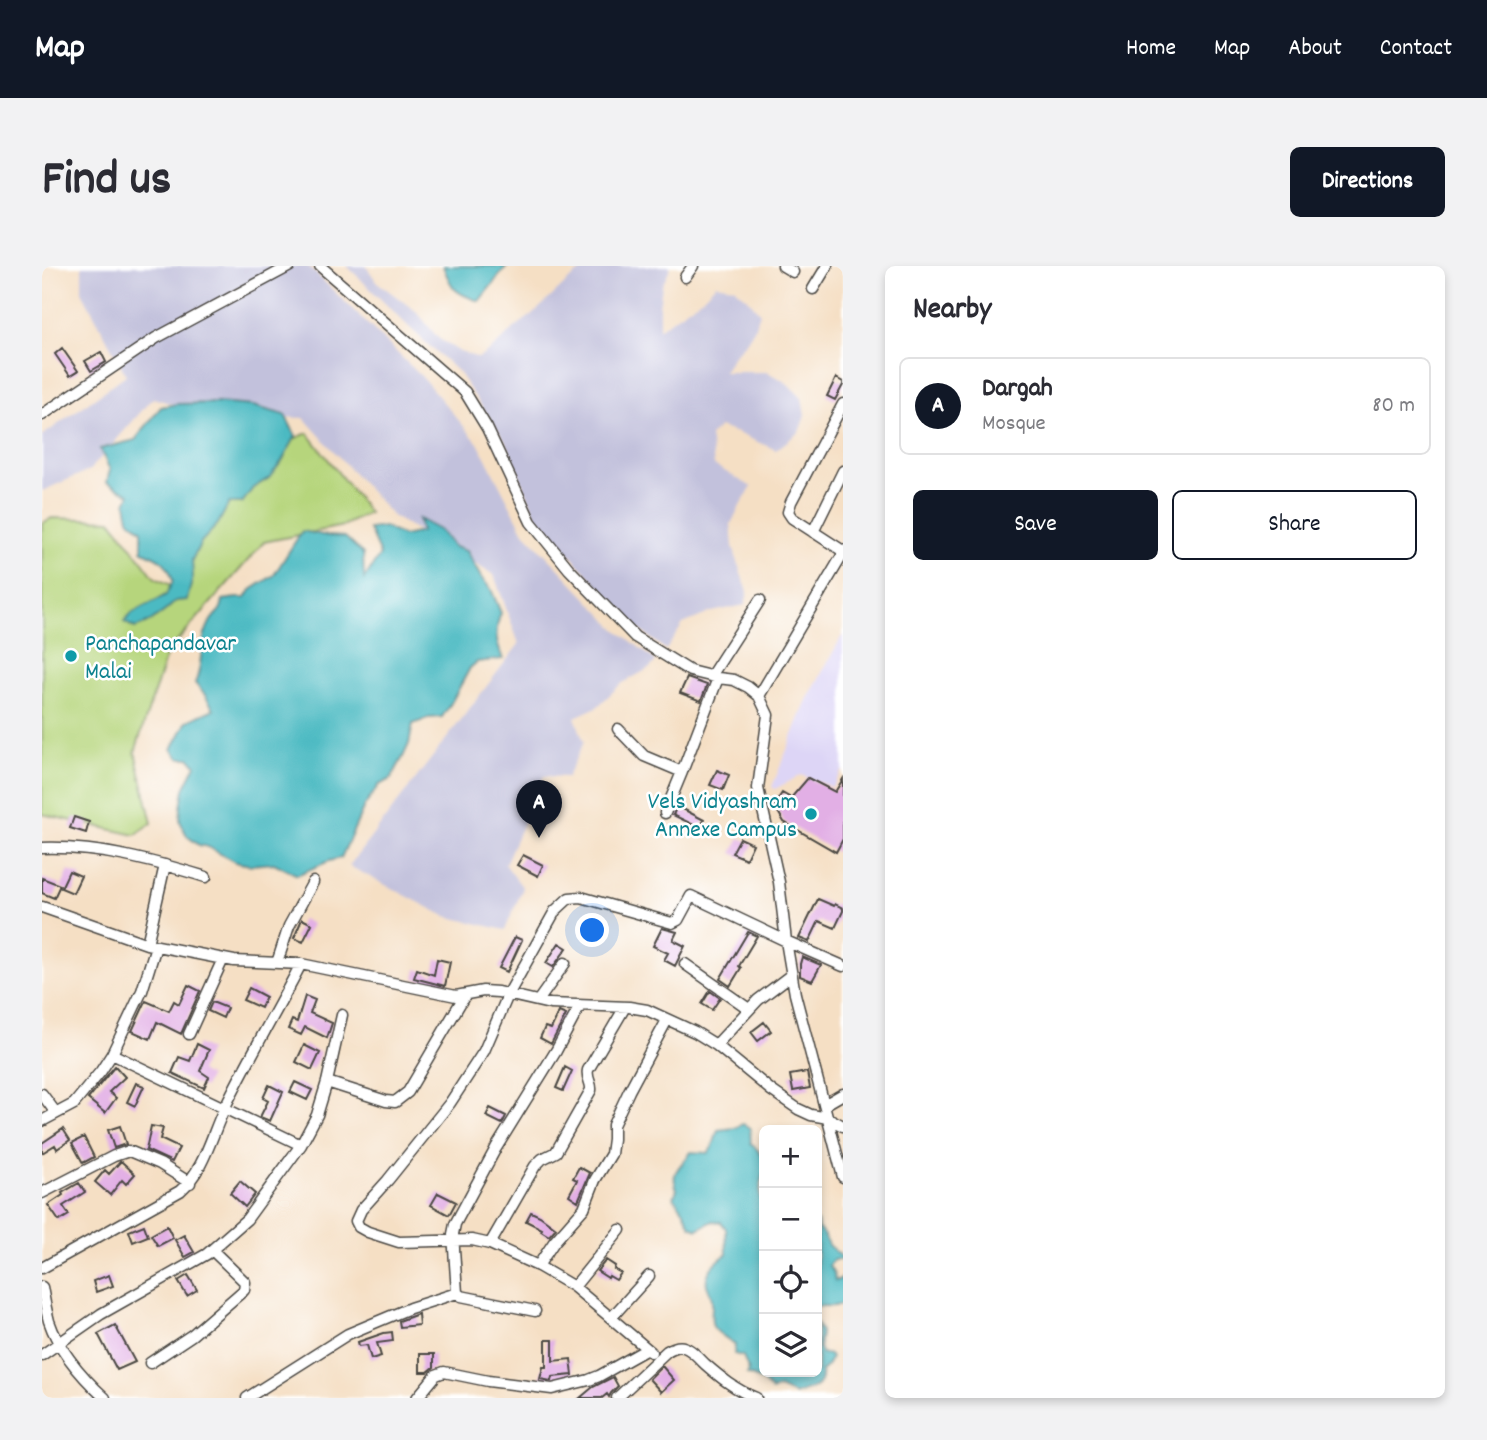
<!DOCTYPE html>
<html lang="en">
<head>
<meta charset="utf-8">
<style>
  body { margin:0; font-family:Dekko,sans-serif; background:#f2f2f3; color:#2b2b33 }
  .controls { position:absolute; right:21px; bottom:21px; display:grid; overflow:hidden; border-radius:10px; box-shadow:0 4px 10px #0003 }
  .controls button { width:63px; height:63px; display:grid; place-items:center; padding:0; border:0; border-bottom:2px solid #e1e1e2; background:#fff; color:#2b2b33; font:35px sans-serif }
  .you { position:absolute; left:551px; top:665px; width:24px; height:24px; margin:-18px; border:5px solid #fff; border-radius:50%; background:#1a73e8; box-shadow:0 0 0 10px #1a73e833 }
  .badge { display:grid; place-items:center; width:46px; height:46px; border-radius:50%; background:#111827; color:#fff; font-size:23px; font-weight:700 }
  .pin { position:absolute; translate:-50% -58px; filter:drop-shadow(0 2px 4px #0008) }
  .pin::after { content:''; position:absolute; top:37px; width:24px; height:21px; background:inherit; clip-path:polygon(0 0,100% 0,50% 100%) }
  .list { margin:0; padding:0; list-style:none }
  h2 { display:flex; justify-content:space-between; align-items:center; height:91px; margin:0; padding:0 28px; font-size:30px }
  h2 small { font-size:23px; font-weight:400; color:#7c7c81 }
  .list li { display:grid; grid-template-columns:46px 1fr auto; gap:21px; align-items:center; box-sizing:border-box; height:98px; margin:0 14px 14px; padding:0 14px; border:2px solid #e1e1e2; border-radius:10px }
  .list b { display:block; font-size:26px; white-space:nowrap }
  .list p { margin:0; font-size:23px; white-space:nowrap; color:#7c7c81 }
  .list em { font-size:23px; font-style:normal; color:#7c7c81 }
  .actions { display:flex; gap:14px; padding:21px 28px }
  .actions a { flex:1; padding:16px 0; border:2px solid #111827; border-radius:10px; text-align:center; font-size:24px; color:#111827 }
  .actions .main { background:#111827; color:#fff }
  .icon { flex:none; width:38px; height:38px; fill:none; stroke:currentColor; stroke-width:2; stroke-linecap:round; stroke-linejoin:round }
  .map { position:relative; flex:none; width:801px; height:1132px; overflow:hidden; border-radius:10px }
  header { display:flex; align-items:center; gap:42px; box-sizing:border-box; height:98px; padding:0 35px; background:#111827; color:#fff }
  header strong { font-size:33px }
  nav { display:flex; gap:38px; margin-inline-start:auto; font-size:24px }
  .intro { display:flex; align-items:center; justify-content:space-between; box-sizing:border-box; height:168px; padding:0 42px }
  h1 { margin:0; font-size:49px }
  .button { padding:18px 32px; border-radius:10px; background:#111827; color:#fff; font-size:24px; font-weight:700 }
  main { display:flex; gap:42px; padding:0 42px }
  aside { flex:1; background:#fff; border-radius:10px; box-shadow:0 4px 10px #0003 }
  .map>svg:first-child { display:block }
  .built { fill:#ddd5f6 }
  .industrial { fill:#c2c1dc }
  .green { fill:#b6d57c; stroke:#708054; stroke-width:2 }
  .water { fill:#4bbac2; stroke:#3b7276; stroke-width:2 }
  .building { fill:#e2afe5 }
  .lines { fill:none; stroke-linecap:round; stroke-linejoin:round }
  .minor-casing { stroke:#494642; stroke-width:13 }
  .minor { stroke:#fff; stroke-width:10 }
  .culture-dot { fill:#0f9aa8; stroke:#fff; stroke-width:2.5 }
  .labels { text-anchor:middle; stroke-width:5; stroke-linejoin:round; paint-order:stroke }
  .culture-label { font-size:24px; fill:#0d838f; stroke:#fff; text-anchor:start }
</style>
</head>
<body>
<header>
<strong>Map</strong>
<nav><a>Home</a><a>Map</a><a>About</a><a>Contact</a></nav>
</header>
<div class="intro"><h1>Find us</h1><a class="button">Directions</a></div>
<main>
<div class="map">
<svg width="801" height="1132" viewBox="0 0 801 1132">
  <rect width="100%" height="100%" fill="#fff"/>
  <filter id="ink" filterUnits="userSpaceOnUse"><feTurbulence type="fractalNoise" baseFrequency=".0143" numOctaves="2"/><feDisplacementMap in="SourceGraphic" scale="14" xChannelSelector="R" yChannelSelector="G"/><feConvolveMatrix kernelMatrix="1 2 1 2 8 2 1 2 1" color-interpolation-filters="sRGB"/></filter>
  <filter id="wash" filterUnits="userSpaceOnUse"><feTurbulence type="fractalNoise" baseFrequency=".00686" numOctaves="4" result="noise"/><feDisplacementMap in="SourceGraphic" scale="28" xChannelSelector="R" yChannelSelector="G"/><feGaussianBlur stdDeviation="1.57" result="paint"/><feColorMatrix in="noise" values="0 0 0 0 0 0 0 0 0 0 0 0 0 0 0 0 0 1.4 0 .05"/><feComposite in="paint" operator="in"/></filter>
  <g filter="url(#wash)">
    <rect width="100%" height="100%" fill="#f5dfc4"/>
    <path class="built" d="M801,368v136l-11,17 -31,-12 -26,14 -3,-2 35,-87z"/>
    <path class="industrial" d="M40,0h226l114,111 56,66 46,89 91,96 41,33 -6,7 -29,16 -24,23 -22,10 9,25 -17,35 -23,-1 -39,88 18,24 -18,42 -60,-14 -96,-50 170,-222 -25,-69 -101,-58 -89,-99 -99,-4 -52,-16 -63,72 -48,21v-55l84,-61 -44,-83z
      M305,0h19l11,16 40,30 21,26 22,14 19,6 17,-12 18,-18 18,-13 38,-36 18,-13h83l-9,20 -3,21v22l43,-31 14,-14 18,3 16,14 10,12 -5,14 -9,15 -13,14 -10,16h43l13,6 9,6 14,14 3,18 -6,16 -23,18 -39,-17 -18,-6 -9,9 4,29 38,22 -12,19 -9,18 2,22 8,28 7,17 -3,14 -33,7 -29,12 -17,26 -29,-22 -100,-109 -31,-77 -48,-70 -49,-45z"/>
    <path class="green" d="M266,167l61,80 -26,13 -79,16 -97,111 -32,99 17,71 -17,12 -93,-21v-291l10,-5 59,2 44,58 25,11 10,-46 93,-100z"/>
    <path class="water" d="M401,0h64l-28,35c-24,-8 -27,-11 -36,-35z
      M175,137l36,3 32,9 11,21 -14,25 -13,17 -16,10 -11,15h-13l-11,21 -17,18 -9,18 1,17 -6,23 -11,1c-11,11 -25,22 -41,27l-11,-6 9,-10 33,-17 7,-14c-6,-21 -12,-21 -31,-31v-20l-13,-11 -3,-16 4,-9 -23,-12 3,-12 -10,-21 35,-9 26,-33 16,-3z
      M376,253l21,11 15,17 12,4 16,28 9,10 10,24c-7,18 -5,30 2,46l-26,3 -7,6 -19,35 -9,14 -13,1 -16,6 -4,20 -6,13 -12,22 -12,6 -15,22 -23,51 -12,3 -32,14 -23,-12 -24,2 -15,-3 -27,-15 -9,-2 -12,-9 -7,-15 1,-14 3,-18 12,-24 -6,-7h-11l-7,-9 15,-28 27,-12 -9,-14 -10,-12c8,-17 4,-31 10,-49 2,-5 4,-11 7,-15 7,-9 9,-7 11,-19l13,-2h10l5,-8 23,-15 28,-44 26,5 17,1 18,17 1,25 16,-24 -11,-26 15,-2 19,9 18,-4z
      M701,858l7,4 1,16c30,22 -2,43 13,62v166h53v-47l4,7 -2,16 2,5 8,2 2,3 -4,8 -6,5c2,19 -13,17 -27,24l-15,-7 -7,3c-9,-10 -13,-12 -25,-17l2,-3 -6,-15 -9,-2 1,-9c-7,-7 -16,-10 -21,-17 -5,-7 -1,-19 -2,-27 0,-6 -3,-10 -5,-16 -3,-13 10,-24 20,-31l-1,-25 -5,-7 -8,-1 -15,8 -7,-3 -7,-15 -10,-14 3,-8c-8,-18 5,-23 14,-37l17,1 5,-7 5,-16 17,-2z
      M775,955l1,7 7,9 3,8 15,13v3c-6,-3 -12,-2 -14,5l5,7 1,8 8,-3v26c-10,5 -16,0 -26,3z"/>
    <g id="blocks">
      <path class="building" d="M20,82l16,23 -8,5 -15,-22z
        M59,86l5,10 -15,9 -6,-10z
        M794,112l7,4v3l-8,15 -8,-4z
        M645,412l20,7 -6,16 -21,-8z
        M675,504l12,5 -6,15 -13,-5z
        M766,512l27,14 8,-13v60l-7,13 -52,-30 -10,-17 8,-12 9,5z
        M635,540l27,14 -4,8 -27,-13z
        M32,551l15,5 -3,11 -16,-5z
        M698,572l13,6 -7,15 -14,-6z
        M481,589l20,10 -5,11 -21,-11z
        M27,605l12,5 -8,17 -12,-5z
        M0,612l18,7 -6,13 -12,-5z
        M776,633l16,7 1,-2 8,4v3l-8,17 -16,-7 -10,21 -10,-4z
        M260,653l10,5 -9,18 -9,-4z
        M620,662l15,4 -4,8 12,6 -10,20 -11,-6 4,-7 -15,-7z
        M706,666l9,4 -18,30 2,2 -11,18 -10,-7z
        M473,671l7,3 -15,32 -8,-4z
        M517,677l8,5 -14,19 -7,-4z
        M760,691l19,8 -9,16 -12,-5v-12z
        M395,693l13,3 -5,24 -31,-8 3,-9 17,6z
        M146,719l12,6 -19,43 -24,-12 -7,17 -18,-8 14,-30 23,10 5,-10 5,3z
        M207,722l17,9 -5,11 -18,-8z
        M668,725l10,7 -8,12 -10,-6z
        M263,730l10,4 -5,13 22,10 -5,15 -22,-11 -4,8 -13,-6 4,-9 5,2z
        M170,736l15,6 -4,10 -15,-7z
        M517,746l7,3 -15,29 -11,-6 5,-11 6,2z
        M722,756l7,9 -13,10 -7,-9z
        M155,778l12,6 -9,21 9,6 -5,11 -32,-15 7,-16 11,4z
        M262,779l16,8 -8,17 -16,-8z
        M73,800l10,11 -16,15 7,6 -11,15 -17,-14z
        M523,801l7,4 -9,20 -7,-3z
        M765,806l3,16 -17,3 -3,-16z
        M253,816l17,8 -5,10 -17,-8z
        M94,817l8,3 -9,20 -8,-4z
        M227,819l14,7 -13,29 -10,-4 8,-16 -5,-3z
        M448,842l16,8 -4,8 -16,-8z
        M78,860l6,18 -12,4 -6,-18z
        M109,860l12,2 -3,11 19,9 -7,14 -26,-12z
        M21,863l7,11 -13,9 -2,-4 -13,8v-10z
        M42,871l10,20 -11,6 -11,-20z
        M78,896h2l13,12 -9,10 -4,-4 -12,15 -15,-13 10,-12 4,4z
        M537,901l11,6 -12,28 -9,-6 8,-15 -4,-2z
        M198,915l15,13 -10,13 -15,-14z
        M37,917l6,9 -22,14 6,9 -10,6 -11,-16 15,-10 -1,-2z
        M396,927l18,9 -7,13 -18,-10z
        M489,946l9,4 16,12 -7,8 -8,-5 1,-2 -16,-8z
        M102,959l4,11 -15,6 -4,-11z
        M125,960l6,12 -15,8 -7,-11z
        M142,969l10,17 -9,5 -10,-17z
        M564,994l9,6 -1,3 7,4 -5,7 -7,-4 -1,2 -11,-7z
        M67,1009l4,11 -17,6 -3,-11z
        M146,1009l9,15 -10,6 -9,-15z
        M376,1048l1,11 -19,2 -1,-6z
        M73,1059l20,37 -18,8 -19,-36z
        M350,1066l1,9 -16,2 4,13 -10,3 -4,-14 -8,1 -1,-4 26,-9z
        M504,1074h7v21l18,-2 2,16 -21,2 -1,4 -11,-2 3,-12h3z
        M378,1088h14v13l-6,5h-8z
        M620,1100l12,14 -13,12 -12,-13z
        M571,1111l5,9 -7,7 -2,4 -2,-3 -5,4h-22l13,-11z"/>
    </g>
  </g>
  <g filter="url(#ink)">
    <use href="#blocks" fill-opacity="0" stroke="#494642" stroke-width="2"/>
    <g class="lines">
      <g class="minor-casing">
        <path id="minor" d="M278,0l145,126 22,36 44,94 38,47 66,68 55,34 28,7 16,2 14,7 11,9 9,19 -10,73 21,94 7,59 57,25
          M741,0l10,6
          M643,11l8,-11
          M771,23l14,-23
          M801,138l-52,98 -3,10 4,6 51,33
          M0,149l114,-77 134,-72
          M771,266l30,-61
          M669,410l49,-76
          M717,430l84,-142
          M576,463l26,27 38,16
          M623,547l17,-41 36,-94
          M0,582c56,-2 111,13 164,29
          M0,641l105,37 87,17 67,3 155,32 27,-5 15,1 52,12 79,3 18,3 48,22 21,13 56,46 26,18 13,6 17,3 15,8
          M105,678l18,-79
          M235,697l12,-37 24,-44
          M643,698l64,45
          M496,735l27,-38
          M147,768l34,-75
          M674,779l42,-45 33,-25
          M70,788l189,91
          M285,816l59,19 9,1 13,-10 57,-97
          M0,828l14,19
          M782,839l19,-11
          M0,855l32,-17 27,-33 11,-17 30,-63 14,-45
          M0,927l72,-37 15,-5 31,13 30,19
          M448,978l45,-78 7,-7 14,-7 35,-62c1,-7 -5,-12 -3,-20l37,-63
          M496,1000l16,-24 30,-34 11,-28 16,-26 2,-15v-14l16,-34 38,-71
          M0,1002l138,-77c25,-22 31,-55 45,-84 24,-49 51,-95 76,-143
          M607,1010l-38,42 -37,-31 -36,-21 -48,-22 -18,-4 -73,2 -31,-10 -9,-5 -3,-6 5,-11 27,-30 62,-77 34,-52 24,-56 47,-84 14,-13 12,-1 91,26 6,-3 13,-24 95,45 9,53 48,183
          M0,1021c2,11 4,23 7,34 10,30 33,56 56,77
          M532,1021l46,-57
          M415,1027l4,3 74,15
          M569,1052l40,34
          M0,1089l59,-41 106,-60 40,-35 54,-74 16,-30 10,-33 15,-67
          M108,1097l42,-28 52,-45 1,-8 -33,-32
          M205,1132l101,-64 62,-26 47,-15 -4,-59 2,-10 41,-76 60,-97 24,-45
          M375,1132l19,-23 8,-3 44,9 64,8 37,-9 10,-4 48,-27
          M575,1132l50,-47c7,-4 14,-7 21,-2 6,3 12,10 17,15 16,14 31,26 51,34"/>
      </g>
      <use href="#minor" class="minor"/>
    </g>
  </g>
  <g class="culture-dot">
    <circle cx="29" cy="390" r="7"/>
    <circle cx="769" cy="548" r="7"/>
  </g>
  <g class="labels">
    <g class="culture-label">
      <text x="43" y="384">Panchapandavar<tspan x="43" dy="28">Malai</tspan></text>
      <text x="755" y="542" text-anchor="end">Vels Vidyashram<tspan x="755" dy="28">Annexe Campus</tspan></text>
    </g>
  </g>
</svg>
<div class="controls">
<button>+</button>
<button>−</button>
<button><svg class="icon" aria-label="locate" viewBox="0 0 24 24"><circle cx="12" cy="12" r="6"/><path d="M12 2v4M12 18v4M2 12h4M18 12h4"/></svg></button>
<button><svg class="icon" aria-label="layers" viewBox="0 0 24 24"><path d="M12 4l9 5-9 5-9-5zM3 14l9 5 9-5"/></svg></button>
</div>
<div class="you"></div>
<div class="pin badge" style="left:497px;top:572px">A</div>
</div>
<aside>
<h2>Nearby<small></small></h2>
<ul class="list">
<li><span class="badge">A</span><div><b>Dargah</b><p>Mosque</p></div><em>80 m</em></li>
</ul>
<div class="actions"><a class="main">Save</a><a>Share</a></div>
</aside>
</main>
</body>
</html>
